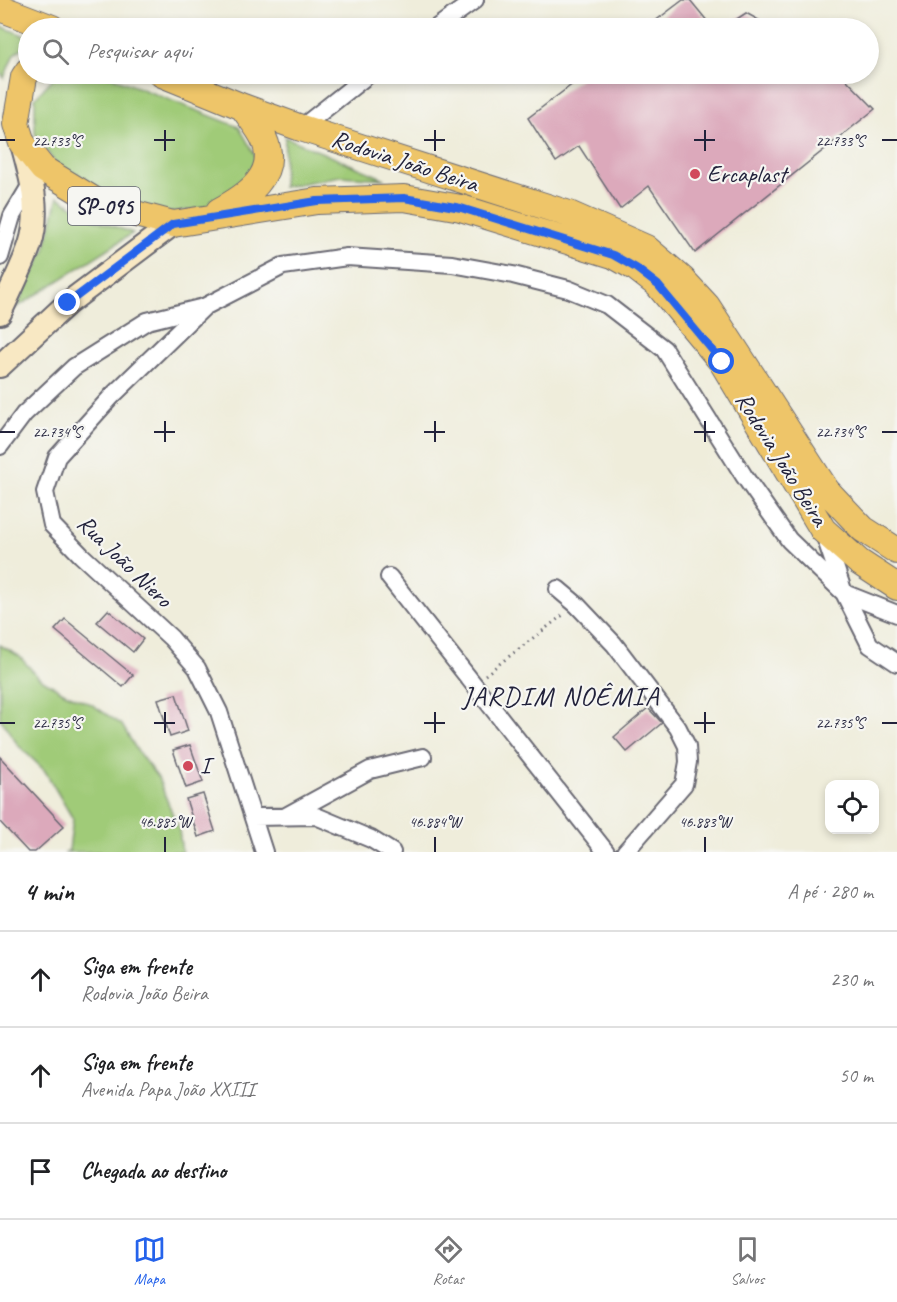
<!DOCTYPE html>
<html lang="pt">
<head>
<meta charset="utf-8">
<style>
  body { margin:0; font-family:Caveat,sans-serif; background:#f6f6f6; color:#202124 }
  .controls { position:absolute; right:18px; bottom:18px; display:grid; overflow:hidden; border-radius:12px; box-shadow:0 3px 9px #0003 }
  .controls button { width:54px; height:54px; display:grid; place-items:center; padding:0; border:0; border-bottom:2px solid #e0e0e0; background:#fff; color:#202124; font:30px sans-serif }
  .stop { position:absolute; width:18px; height:18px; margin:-14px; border:4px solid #2563eb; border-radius:50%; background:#fff }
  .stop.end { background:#2563eb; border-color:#fff; box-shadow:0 2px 6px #0008 }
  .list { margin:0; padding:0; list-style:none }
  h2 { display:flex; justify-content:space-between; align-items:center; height:78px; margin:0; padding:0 24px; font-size:26px }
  h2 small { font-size:20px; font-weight:400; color:#757577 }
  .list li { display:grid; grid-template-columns:39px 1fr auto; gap:18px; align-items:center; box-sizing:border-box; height:96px; padding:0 24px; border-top:2px solid #e0e0e0 }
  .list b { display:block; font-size:22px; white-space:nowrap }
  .list p { margin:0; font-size:20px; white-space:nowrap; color:#757577 }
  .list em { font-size:20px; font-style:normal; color:#757577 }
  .icon { flex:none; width:33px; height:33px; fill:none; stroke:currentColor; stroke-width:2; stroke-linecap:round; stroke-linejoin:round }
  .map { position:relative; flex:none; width:897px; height:852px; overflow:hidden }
  .search { position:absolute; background:#fff; box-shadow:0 3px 9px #0003; left:18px; right:18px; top:18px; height:66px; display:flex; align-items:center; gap:15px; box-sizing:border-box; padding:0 21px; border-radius:33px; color:#757577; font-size:22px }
  .sheet { height:366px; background:#fff }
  nav { display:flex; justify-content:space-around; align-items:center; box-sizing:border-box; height:84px; border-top:2px solid #e0e0e0; background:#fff; font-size:16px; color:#757577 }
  nav a { display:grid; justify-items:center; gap:3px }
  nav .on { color:#2563eb }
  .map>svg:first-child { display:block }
  .green { fill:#a0cb78; stroke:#61765a; stroke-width:1.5 }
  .building { fill:#dca9bb }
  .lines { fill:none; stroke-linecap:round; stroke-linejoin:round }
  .street-casing { stroke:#6a6973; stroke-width:20 }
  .secondary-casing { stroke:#6a6973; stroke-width:26 }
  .primary-casing { stroke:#6a6973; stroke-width:28 }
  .path { stroke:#6a6973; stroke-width:3; stroke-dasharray:1.5 4.5; stroke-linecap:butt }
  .street { stroke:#fff; stroke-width:16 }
  .secondary { stroke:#f8e8c3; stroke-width:22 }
  .primary { stroke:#eec569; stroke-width:26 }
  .route { stroke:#2563eb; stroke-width:8 }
  .ticks { fill:none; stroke:#22223b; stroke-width:2 }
  .poi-dot { fill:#d1495b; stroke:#f6f6f2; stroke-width:2 }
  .labels { text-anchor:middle; stroke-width:4.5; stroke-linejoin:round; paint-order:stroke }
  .shield { fill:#f6f6f2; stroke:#626272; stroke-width:1.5 }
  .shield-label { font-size:22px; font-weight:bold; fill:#22223b }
  .street-label { font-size:24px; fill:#22223b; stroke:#f6f6f2 }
  .poi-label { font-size:24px; fill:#22223b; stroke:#f6f6f2; text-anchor:start }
  .quarter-label { font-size:27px; letter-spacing:1.5px; fill:#22223b; stroke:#f6f6f2 }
  .ticks-label { font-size:15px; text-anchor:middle; fill:#22223b; stroke:#f6f6f2; stroke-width:4.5; stroke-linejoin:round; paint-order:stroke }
</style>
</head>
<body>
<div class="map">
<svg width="897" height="852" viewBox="0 0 897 852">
  <rect width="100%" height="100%" fill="#f6f6f2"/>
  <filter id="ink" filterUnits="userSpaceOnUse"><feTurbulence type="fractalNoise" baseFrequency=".0167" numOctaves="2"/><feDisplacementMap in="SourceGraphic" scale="12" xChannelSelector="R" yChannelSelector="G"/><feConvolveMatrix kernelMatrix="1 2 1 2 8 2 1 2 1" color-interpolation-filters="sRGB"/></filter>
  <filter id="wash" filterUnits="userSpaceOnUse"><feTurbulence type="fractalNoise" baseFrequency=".008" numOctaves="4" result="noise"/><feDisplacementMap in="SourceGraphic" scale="24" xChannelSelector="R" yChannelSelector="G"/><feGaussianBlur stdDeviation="1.35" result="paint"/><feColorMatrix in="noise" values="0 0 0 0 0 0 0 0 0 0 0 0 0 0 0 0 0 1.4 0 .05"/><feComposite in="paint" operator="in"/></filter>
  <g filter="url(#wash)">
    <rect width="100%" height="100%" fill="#efeddb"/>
    <path class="green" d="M0,26l28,11v7l-14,10 -10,24 -4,-7z
      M67,74h37l135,53 16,28v29l-21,20 -75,10 -58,-15 -44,-33 -22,-32v-36l21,-23z
      M285,137l100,42 -45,-3 -57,11z
      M58,197l35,22 40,14 -117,75 29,-58z
      M0,645l19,11 20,22 26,15 26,11 31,21 16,27 20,26 21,52 3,22h-116l3,-2 4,-31 -28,-48 -27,-26 -18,-27z"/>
    <g id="blocks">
      <path class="building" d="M683,0h7l23,28h-67z
        M746,13l27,15h-50z
        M586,74h255l34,35 -180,144 -46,-67 -29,23 -41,-63 -23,16 -28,-44z
        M108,610l35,29 -10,13 -36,-30z
        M65,619l68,56 -10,12 -68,-57z
        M176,694l12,37 -18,6 -12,-38z
        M648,708l14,15 -35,29 -13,-15z
        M190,745l13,37 -17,6 -13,-38z
        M0,757l64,69 -29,26h-7l-28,-30z
        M203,794l12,37 -17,6 -12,-38z"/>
    </g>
  </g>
  <g filter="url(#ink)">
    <use href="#blocks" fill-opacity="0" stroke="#6a6973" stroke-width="1.5"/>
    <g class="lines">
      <g class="street-casing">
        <path id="street" d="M436,28l39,-28
          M301,128l68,-54
          M0,257l12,-41 21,-35
          M203,308l-91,88 -55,61 -12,35 7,33 29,30 90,83 26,30 22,44 45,140
          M0,446l24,-32 50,-47 73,-46 57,-14 79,-41 64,-9 105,7 61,11 55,14 39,16 57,44 80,127 45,64 55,53 53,21
          M824,534l20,59 26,52 27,18
          M389,577l217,275
          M558,589l19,16 37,39 64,84 9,18 1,16 -4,22 -59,68
          M286,816l84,-46 53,-13
          M253,817l63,-1 55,23 21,13"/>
      </g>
      <g class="secondary-casing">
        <path id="secondary" d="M0,313c10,-22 22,-45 30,-68 11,-34 1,-69 -8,-101
          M0,366l68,-63 105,-79"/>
      </g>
      <g class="primary-casing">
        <path id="primary" d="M0,8l52,20
          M28,71l-4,6 -8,47 6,19 21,26 59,36 71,19 144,-23 87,-3 57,10 152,47 23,13 22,17 64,77 101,168 36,32 38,25
          M162,74l81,33 58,21 268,86 77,34 36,31 25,27 120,185 36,38 34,22
          M219,211c26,-14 61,-36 45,-72 -5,-11 -14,-21 -21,-32"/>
      </g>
      <path class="path" d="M485,675l78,-60"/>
      <use href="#street" class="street"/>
      <use href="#secondary" class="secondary"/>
      <use href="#primary" class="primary"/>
    </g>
  </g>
  <g class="lines" filter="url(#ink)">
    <path class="route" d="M68,303l105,-79 144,-23 87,-3 57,10 152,47 23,13 22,17 64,77"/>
  </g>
  <path class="ticks" d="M165,130v21M435,130v21M705,130v21M0,140h15M154,140h21M424,140h21M694,140h21M882,140h15M165,421v21M435,421v21M705,421v21M0,432h15M154,432h21M424,432h21M694,432h21M882,432h15M165,712v21M435,712v21M705,712v21M0,723h15M154,723h21M424,723h21M694,723h21M882,723h15M165,837v15M435,837v15M705,837v15"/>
  <g class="poi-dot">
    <circle cx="695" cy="174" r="6"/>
    <circle cx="188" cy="766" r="6"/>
  </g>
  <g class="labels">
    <rect class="shield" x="68" y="187" width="72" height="38" rx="4.5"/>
    <g class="shield-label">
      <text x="104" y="214">SP-095</text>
    </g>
    <g class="street-label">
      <text transform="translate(405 161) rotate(18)" y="8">Rodovia João Beira</text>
      <text transform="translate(782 459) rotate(58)" y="8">Rodovia João Beira</text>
      <text transform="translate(125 561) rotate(44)" y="8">Rua João Niero</text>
    </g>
    <g class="poi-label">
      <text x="707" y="182">Ercaplast</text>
      <text x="200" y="774">I</text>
    </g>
    <g class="quarter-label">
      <text x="561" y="705">JARDIM NOÊMIA</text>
    </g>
  </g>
  <g class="ticks-label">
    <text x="57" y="146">22.733°S</text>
    <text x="840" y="146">22.733°S</text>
    <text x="57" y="437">22.734°S</text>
    <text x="840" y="437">22.734°S</text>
    <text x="57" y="728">22.735°S</text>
    <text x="840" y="728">22.735°S</text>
    <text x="165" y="827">46.885°W</text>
    <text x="435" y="827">46.884°W</text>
    <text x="705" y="827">46.883°W</text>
  </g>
</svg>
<div class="controls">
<button><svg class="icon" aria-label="locate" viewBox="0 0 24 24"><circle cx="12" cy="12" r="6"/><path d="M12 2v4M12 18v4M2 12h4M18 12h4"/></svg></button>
</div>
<div class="stop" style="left:722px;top:362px"></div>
<div class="stop end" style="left:68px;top:303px"></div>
<div class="search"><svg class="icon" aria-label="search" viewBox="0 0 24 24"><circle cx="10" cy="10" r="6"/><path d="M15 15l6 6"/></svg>Pesquisar aqui</div>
</div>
<section class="sheet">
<h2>4 min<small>A pé · 280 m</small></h2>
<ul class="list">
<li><svg class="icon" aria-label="ahead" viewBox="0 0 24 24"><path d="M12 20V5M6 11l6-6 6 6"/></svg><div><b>Siga em frente</b><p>Rodovia João Beira</p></div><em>230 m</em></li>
<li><svg class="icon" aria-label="ahead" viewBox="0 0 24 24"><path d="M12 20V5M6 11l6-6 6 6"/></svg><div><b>Siga em frente</b><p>Avenida Papa João XXIII</p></div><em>50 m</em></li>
<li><svg class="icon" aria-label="arrive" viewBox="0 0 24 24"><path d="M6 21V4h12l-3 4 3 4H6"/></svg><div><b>Chegada ao destino</b></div></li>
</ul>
</section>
<nav>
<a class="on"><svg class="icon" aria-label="map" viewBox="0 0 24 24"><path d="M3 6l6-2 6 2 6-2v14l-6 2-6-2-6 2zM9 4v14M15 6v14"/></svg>Mapa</a>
<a><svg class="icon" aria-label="directions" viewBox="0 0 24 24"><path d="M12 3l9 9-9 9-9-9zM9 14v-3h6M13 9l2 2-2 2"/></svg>Rotas</a>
<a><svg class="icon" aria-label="saved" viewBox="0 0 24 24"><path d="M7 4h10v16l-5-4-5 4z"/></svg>Salvos</a>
</nav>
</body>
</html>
